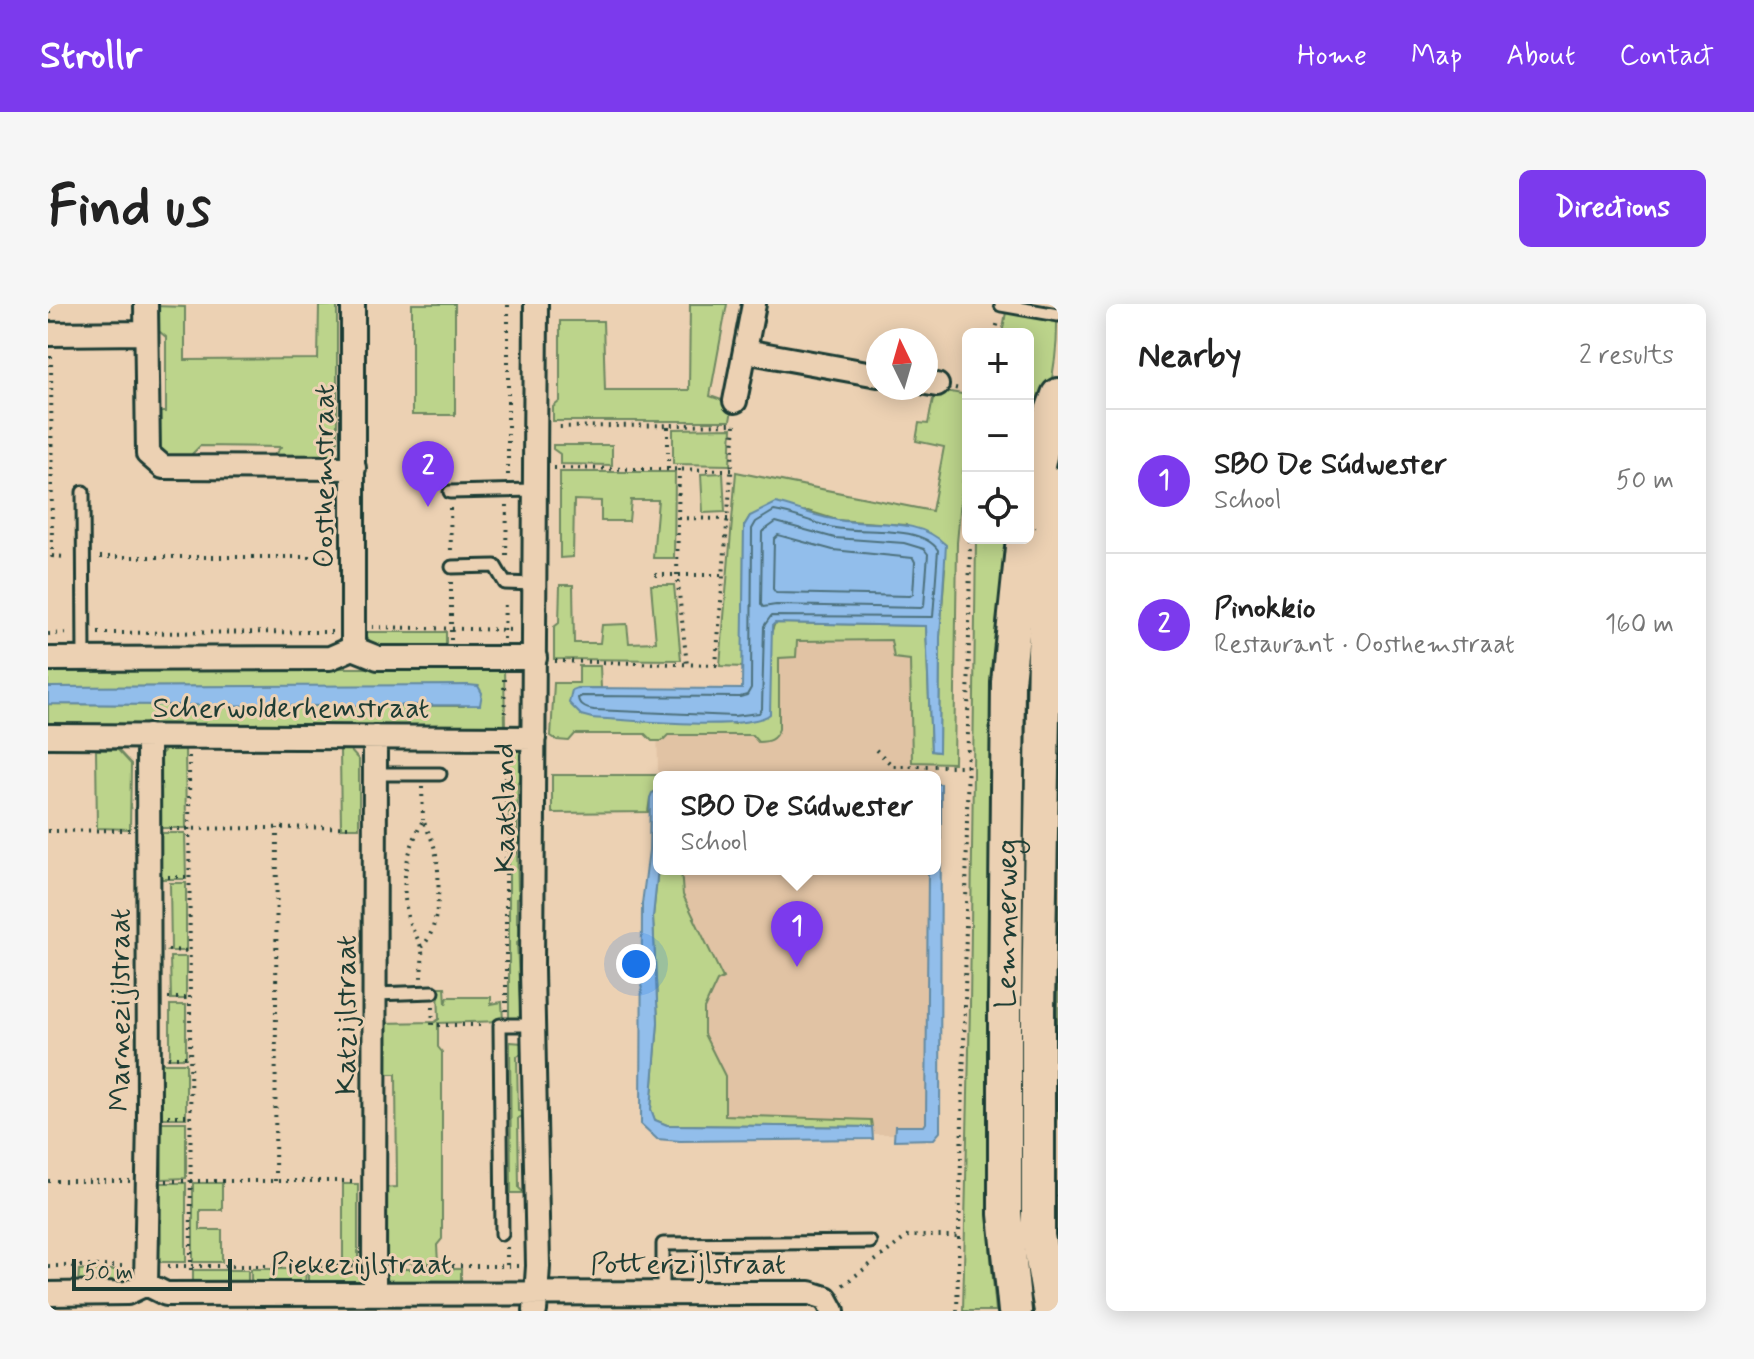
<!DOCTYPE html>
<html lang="en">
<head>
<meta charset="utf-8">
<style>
  body { margin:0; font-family:Mynerve,sans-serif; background:#f6f6f6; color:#222 }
  .controls { position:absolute; right:24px; top:24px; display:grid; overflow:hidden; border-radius:12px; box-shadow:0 4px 20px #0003 }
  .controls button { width:72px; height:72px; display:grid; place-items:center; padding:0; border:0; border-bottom:2px solid #e0e0e0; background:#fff; color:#222; font:40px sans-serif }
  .compass { position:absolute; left:818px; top:24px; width:72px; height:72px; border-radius:50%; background:#fff; box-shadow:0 4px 20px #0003; rotate:355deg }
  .scale { position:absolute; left:24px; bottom:20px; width:160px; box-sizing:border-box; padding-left:8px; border:4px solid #1f3d34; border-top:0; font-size:22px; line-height:28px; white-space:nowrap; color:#1f3d34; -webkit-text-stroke:6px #ecd1b3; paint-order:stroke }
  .you { position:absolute; left:588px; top:660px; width:28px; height:28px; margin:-20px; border:6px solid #fff; border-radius:50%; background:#1a73e8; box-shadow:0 0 0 12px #1a73e833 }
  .badge { display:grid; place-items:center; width:52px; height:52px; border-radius:50%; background:#7c3aed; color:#fff; font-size:26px; font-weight:700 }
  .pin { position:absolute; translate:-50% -66px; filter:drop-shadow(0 2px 4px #0008) }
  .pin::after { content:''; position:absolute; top:42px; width:28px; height:24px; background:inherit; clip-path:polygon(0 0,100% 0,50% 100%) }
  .popup { position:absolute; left:605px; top:467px; width:288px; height:104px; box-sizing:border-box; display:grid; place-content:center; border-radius:12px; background:#fff; filter:drop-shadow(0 2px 6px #0005); font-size:26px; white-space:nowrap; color:#767676 }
  .popup b { font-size:30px; color:#222 }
  .popup::after { content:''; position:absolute; left:50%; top:100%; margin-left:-16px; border:16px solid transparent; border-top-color:#fff }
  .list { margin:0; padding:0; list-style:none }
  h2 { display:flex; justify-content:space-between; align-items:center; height:104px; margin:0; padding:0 32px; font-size:34px }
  h2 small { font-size:26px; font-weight:400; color:#767676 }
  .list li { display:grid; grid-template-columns:52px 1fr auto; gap:24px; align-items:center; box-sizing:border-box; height:144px; padding:0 32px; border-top:2px solid #e0e0e0 }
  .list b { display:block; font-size:30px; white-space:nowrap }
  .list p { margin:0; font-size:26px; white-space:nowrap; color:#767676 }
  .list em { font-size:26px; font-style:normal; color:#767676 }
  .icon { flex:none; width:44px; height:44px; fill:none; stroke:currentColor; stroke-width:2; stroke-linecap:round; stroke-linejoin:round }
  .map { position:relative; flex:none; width:1010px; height:1007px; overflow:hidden; border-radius:12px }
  header { display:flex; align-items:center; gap:48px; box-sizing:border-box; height:112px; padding:0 40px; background:#7c3aed; color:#fff }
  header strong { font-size:38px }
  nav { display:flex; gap:44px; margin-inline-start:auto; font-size:28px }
  .intro { display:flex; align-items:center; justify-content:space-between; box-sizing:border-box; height:192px; padding:0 48px }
  h1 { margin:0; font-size:56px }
  .button { padding:20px 36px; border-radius:12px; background:#7c3aed; color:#fff; font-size:28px; font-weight:700 }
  main { display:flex; gap:48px; padding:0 48px }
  aside { flex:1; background:#fff; border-radius:12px; box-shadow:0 4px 20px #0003 }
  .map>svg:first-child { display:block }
  .built { fill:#e1c3a4 }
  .green { fill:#bcd48b; stroke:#6e8860; stroke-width:2 }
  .water { fill:#92beeb; stroke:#648aa2; stroke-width:2 }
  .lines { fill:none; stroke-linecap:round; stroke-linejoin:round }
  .shore { stroke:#4d717d; stroke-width:2 }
  .lane-casing { stroke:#1f3d34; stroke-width:17 }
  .street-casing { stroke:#1f3d34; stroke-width:28 }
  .secondary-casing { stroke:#1f3d34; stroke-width:38 }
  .path { stroke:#1f3d34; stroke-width:4; stroke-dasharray:2 6; stroke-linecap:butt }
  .lane { stroke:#ecd1b3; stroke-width:11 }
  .street { stroke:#ecd1b3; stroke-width:22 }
  .secondary { stroke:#ecd1b3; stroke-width:32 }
  .labels { text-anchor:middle; stroke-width:6; stroke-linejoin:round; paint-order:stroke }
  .street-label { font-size:30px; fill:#1f3d34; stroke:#ecd1b3 }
</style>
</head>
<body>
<header>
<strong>Strollr</strong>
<nav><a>Home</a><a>Map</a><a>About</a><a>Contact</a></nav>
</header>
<div class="intro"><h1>Find us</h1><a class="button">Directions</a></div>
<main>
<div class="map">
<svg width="1010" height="1007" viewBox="0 0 1010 1007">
  <rect width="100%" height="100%" fill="#ecd1b3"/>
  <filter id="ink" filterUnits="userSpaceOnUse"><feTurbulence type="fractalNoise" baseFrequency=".0125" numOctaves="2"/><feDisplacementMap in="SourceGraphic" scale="16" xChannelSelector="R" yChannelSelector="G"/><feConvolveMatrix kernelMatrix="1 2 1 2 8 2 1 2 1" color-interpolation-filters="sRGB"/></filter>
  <g filter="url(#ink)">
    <path class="built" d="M710,296l171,6 5,171h-275v60l-2,-123 98,-1z
      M612,565h274l-1,265h-268z"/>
    <path class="green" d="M364,0h43v111h-43z
      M642,0h37l-17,92 23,8 -3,17h-177v-14l7,-6v-80h43l2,69h84z
      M289,1v149l-7,6h-60l11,-13 -81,-1 -13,13h-14l-20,-18v-29h13v-75l-12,-10v-21l31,1v53l133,-1 1,-53z
      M958,8l51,9c1,51 -14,98 -29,146v-133h-26z
      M891,86l29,5v27l-11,121 -3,220 -42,-1 -2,-102 -16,-2 -3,-18 -94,1 -1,16 -17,1v71c-4,11 -11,13 -21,13l-6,-7h-84l-6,6h-10l-7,-7h-70l-6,7 -12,-1 -6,-4 3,-53h25v-17h21l1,22h-24l158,36 40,-101 151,3 5,125 8,1 1,-115 5,-69 -39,-43 -69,-5 -29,-9 -58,5 -6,10 -1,141 -23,-1 16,-194 196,39 12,-64 -28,-6 3,-18 9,1 6,-30z
      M684,124l-2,37 -57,-1v-35z
      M505,141h59v20l-52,-1v-10l-7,-5z
      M512,168h115l-1,86h-21l5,-58h-27l-2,21h-28v-20l-27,-1 -1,57 -13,1z
      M675,169l2,39 -22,1 -2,-39z
      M1010,226v588l-9,-14z
      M928,234h38l-24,709 6,64h-33l7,-305z
      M512,281h13l1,58h26l2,-18 25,-1 2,19 27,-1 -5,-57h23l7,75 -127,-1v-32l5,-4z
      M313,328h85v15h-70z
      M0,364h456l1,58 -457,1v-23l416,2 14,-20 -430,1z
      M461,440l11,5 3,5v25l-5,3 -1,50 5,3 1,6 -6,3 1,45 5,2 1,5 -7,2v25l6,3v11l-6,5 4,79h-12z
      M137,445l1,79h-26l1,-53 -7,-9 2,-7 9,-9z
      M48,446h22l13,14 -1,65 -33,-1z
      M292,446h10l9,10v68h-18z
      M504,471h153l-46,2v15h-5l-4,6 -2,14 -96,1z
      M113,529h24l1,46h-25z
      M611,554v11h22l2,26 40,83 -6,3 -13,28v25l21,42v39l146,5 1,7 -205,-2 -12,-5 -4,-10 7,-88 -5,-105z
      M122,579h16v68h-18l3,-2z
      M122,653h16v42h-15z
      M390,683h7l1,17 2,-7h43v7l11,-2 1,19 -65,2v24l4,5v187l-5,6 1,18 -57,-1v-74l16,-1 -1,-113h-14l-1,-51 54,-1 4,-3z
      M122,701h16v53h-18l2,-3z
      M462,738l13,1v10l-6,3 1,55 6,1v4l-6,2 1,70 5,5h-13z
      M113,759h25v55h-24z
      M113,818h25v56l-24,1z
      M113,879h25v79h-31v-12l6,-8z
      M145,879h29v27h-22v20h22v32h-29z
      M295,880h15v78h-15z
      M203,965h55l-1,16h-54z
      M333,965h80v16l-70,-1 -7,-6z
      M31,966h59l-15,15h-45z
      M145,966h55v16h-55z
      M260,966h57l-4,10 -7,4 -46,1z"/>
    <path class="water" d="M728,199c20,5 41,14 61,17 37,7 80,-4 109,25l-6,92 -1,115 -8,-1 -5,-125 -151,-3 -3,3 -2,88c-19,18 -146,6 -178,4l-11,-3 -12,-12 3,-13 5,-2 165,1 2,-163 6,-10z
      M420,381l10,1 4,7 -2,12 -174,1 -258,-2v-17z
      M887,480h6l-1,348 -6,7 -40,1 1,-14h29l2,-3 2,-254h7z
      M609,487l2,67 -6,59 5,105 -7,87 4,11 12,5 205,2 1,12 -193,2 -23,-2 -16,-15 1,-220 7,-54 1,-52 2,-5z"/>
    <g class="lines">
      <path class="shore" d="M726,207c21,3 41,13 61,17 29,6 85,-4 103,22l-5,67 -162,-1 -7,10 -2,83 -3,4 -25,3 -140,-6c-7,-1 -15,-4 -16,-12l4,-2 158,1 7,-2 4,-7 1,-159 4,-7z
        M728,218l59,16 69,5 20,6 4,5 -4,52 -3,2 -145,-3 -13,2 -2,-3 1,-72z
        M730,231l55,15 80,8 2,4 -2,32 -3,2 -134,-3 -3,-4 1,-50z"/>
      <g class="lane-casing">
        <path id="lane" d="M953,1l57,10
          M35,188l1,167
          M402,188l85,-2
          M404,263l43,-1 10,17 30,1
          M327,470h65
          M327,690l58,-2
          M454,930l-2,-209h34
          M615,989v-49l207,-2"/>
      </g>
      <g class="street-casing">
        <path id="street" d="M98,0l2,150 15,13 191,1
          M305,0v344
          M0,30l98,-1
          M697,47l133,24
          M878,79l11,2
          M687,97l19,-97
          M0,355l282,-1 23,-10 25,10h157
          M0,432l486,2
          M98,980l3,-167 -1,-381
          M326,988l1,-555
          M0,990l79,-1 19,-9 20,10 644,-1 16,5 7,13
          M487,1007l3,-45 -6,-296 4,-666"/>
      </g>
      <g class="secondary-casing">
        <g id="secondary">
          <path d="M980,209l18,-85 12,-33"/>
          <path id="s1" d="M967,1007l-10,-97v-209l3,-323 15,-144"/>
          <path d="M1003,1007l-13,-75v-226l6,-359 6,-107 8,-60"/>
        </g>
      </g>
      <path class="path" d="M2,0v11
        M947,30l3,-13
        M3,52l1,200 15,1
        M907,84l13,3
        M506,164l179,2
        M620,165v-45
        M631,165l-2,106 10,90
        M460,171v-171
        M402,204l1,44
        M630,214l51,1
        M458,251l1,-52
        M52,253h231
        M607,271h70
        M324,323l143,3
        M50,329l236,-1
        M0,330l22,-1
        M456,335l1,-40
        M403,336v-60
        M507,357l161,4 19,-241 -179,3
        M456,375l1,40
        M828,446l17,16h74
        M141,452l2,519
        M374,483l1,33
        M122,525l184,-2
        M0,527l82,-1
        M120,573h21
        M373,643c20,-15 20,-74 14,-97 -2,-10 -8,-20 -12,-30 -17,33 -23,61 -15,98 3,11 10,19 13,29 3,8 0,22 0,31
        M120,646l22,1
        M120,694h22
        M385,703l-1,18h53
        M458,707v-252
        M120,753h22
        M120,812h23
        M0,877h82
        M118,877h188
        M227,877l2,-353
        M459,943v20
        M0,962h79
        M120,962h187
        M348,962h123
        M795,981l65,-49h52
        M909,1007l8,-305 5,-468"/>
      <use href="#lane" class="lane"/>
      <use href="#street" class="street"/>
      <use href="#secondary" class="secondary"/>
    </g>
  </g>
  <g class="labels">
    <g class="street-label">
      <text transform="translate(275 172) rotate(-90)" y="10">Oosthemstraat</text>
      <text x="243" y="413">Scherwolderhemstraat</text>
      <text transform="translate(456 504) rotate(-90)" y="10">Kaatsland</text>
      <text dy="10" stroke="none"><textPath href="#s1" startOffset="388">Lemmerweg</textPath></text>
      <text transform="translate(71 706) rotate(-90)" y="10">Marnezijlstraat</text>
      <text transform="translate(297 711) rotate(-90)" y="10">Katzijlstraat</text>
      <text x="313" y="969">Piekezijlstraat</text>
      <text x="640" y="969">Potterzijlstraat</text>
    </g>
  </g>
</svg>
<div class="controls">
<button>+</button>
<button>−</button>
<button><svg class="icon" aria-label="locate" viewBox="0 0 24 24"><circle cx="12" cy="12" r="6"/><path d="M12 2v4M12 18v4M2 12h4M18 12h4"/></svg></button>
</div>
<svg class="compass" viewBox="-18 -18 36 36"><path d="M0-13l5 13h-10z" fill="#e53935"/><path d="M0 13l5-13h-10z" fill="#767676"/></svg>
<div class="scale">50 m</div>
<div class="you"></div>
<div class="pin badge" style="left:749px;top:663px">1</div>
<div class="popup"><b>SBO De Súdwester</b>School</div>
<div class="pin badge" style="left:380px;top:203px">2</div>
</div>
<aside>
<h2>Nearby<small>2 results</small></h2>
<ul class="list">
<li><span class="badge">1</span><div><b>SBO De Súdwester</b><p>School</p></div><em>50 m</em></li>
<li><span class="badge">2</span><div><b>Pinokkio</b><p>Restaurant · Oosthemstraat</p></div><em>160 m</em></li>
</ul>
</aside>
</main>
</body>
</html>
